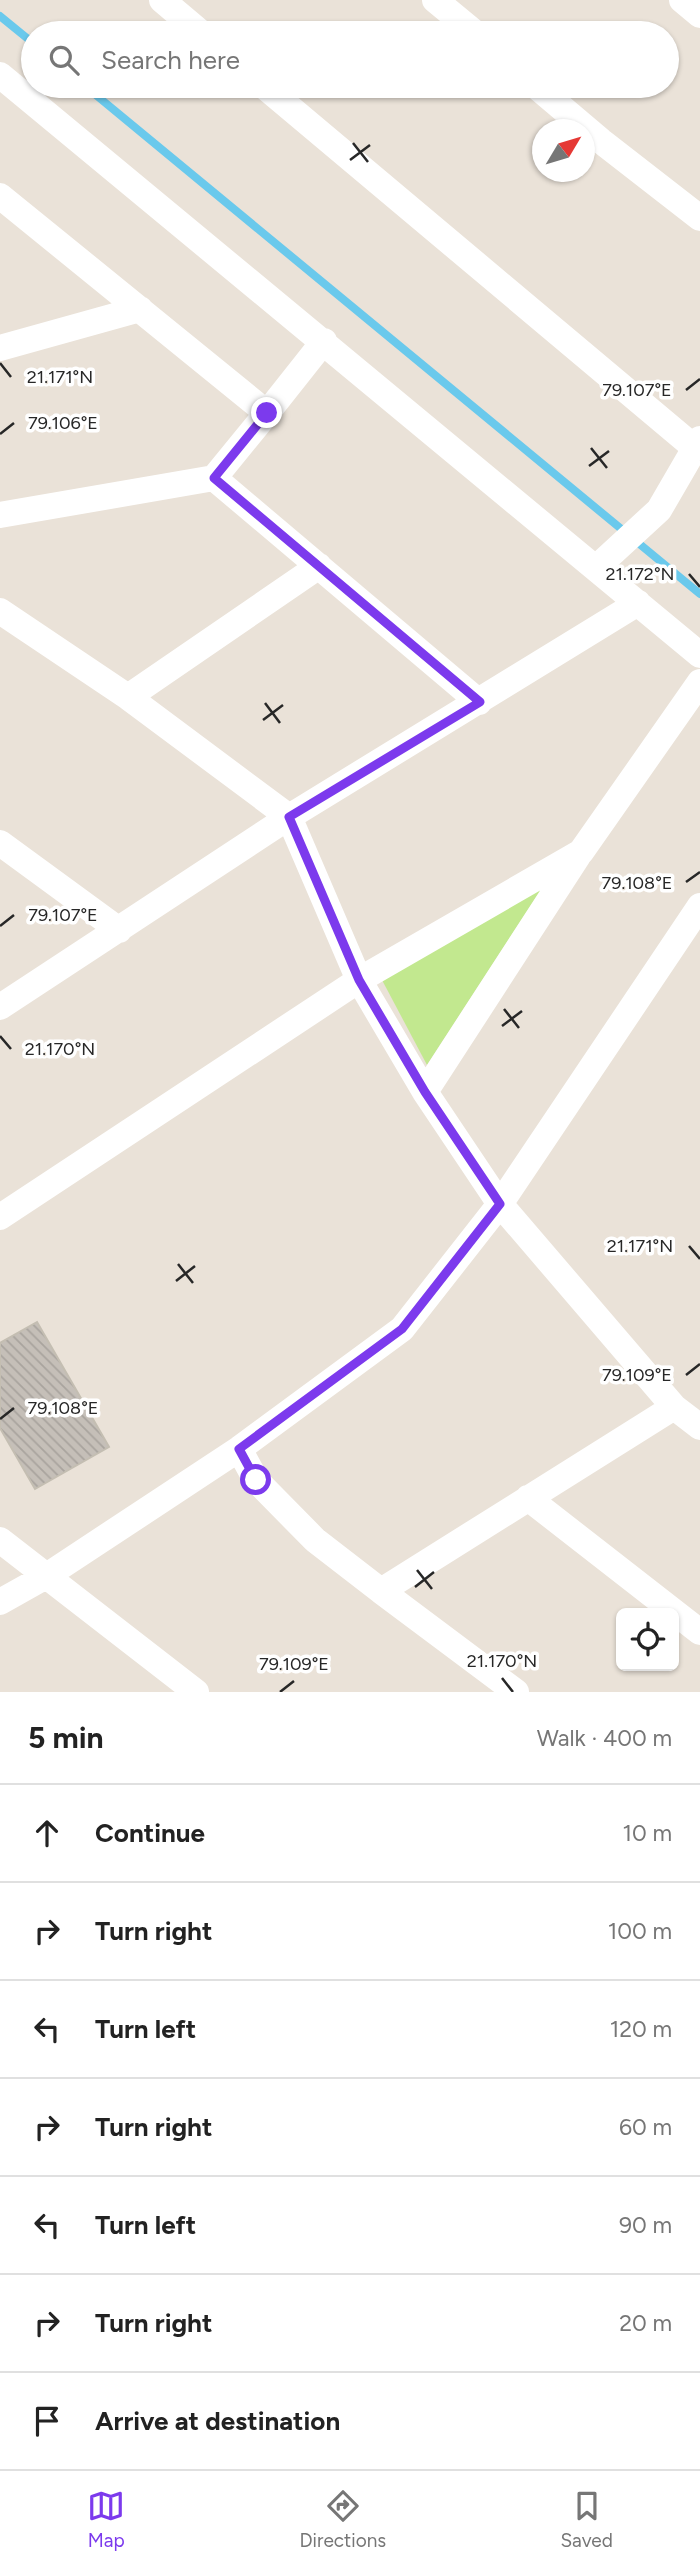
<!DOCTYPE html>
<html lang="en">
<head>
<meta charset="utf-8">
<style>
  body { margin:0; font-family:Figtree,sans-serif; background:#f2f2f2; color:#222 }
  .controls { position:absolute; right:21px; bottom:21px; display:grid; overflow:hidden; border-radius:10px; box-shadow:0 2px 5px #0004 }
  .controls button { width:63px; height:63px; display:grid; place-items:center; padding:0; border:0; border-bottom:2px solid #e0e0e0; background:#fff; color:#222; font:35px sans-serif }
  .compass { position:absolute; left:532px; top:119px; width:63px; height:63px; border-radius:50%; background:#fff; box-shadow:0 2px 5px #0004; rotate:52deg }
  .stop { position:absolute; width:21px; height:21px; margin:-16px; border:5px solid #7c3aed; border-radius:50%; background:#fff }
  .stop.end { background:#7c3aed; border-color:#fff; box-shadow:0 2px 7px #0008 }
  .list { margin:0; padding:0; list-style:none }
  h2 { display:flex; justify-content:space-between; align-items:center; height:91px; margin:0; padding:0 28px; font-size:30px }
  h2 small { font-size:23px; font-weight:400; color:#767676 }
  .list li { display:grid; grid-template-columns:46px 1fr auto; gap:21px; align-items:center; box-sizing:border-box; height:98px; padding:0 28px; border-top:2px solid #e0e0e0 }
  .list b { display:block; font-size:26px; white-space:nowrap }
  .list em { font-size:23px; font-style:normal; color:#767676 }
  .icon { flex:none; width:38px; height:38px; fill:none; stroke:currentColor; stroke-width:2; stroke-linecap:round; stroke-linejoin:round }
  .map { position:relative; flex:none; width:700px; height:1692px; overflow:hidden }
  .search { position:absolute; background:#fff; box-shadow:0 2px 5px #0004; left:21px; right:21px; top:21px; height:77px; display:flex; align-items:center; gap:18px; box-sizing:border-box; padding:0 24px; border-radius:38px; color:#767676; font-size:26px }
  .sheet { height:777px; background:#fff }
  nav { display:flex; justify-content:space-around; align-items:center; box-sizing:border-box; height:98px; border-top:2px solid #e0e0e0; background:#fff; font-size:19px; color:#767676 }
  nav a { display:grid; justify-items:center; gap:4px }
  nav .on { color:#7c3aed }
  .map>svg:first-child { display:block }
  .pitch { fill:#c2e88f }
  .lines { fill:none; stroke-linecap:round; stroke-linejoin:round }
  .stream { stroke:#6ac9ec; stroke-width:8 }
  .building { fill:url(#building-back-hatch); stroke:#c4beb2; stroke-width:2 }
  .minor { stroke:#fff; stroke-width:26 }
  .route { stroke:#7c3aed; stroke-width:9 }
  .ticks { fill:none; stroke:#272727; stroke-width:2.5 }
  .ticks-label { font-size:18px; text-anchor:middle; fill:#272727; stroke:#fff; stroke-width:7; stroke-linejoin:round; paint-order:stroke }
</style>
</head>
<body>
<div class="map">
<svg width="700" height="1692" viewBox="0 0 700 1692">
  <defs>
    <pattern id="building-back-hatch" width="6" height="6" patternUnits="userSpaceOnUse" patternTransform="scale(1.75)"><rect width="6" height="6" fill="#c5bfb8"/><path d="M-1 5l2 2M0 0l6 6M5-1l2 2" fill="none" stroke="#a9a49e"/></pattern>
  </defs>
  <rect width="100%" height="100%" fill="#eae2d8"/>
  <path class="pitch" d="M544,885l-117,180 -45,-85z"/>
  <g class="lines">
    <path class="stream" d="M0,16l33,27
      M85,86l615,508"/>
  </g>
  <path class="building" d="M37,1322l72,125 -74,42 -35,-61v-85z"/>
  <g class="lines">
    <path class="minor" d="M162,0l39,33
      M435,0l40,33
      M682,0l18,15
      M0,75l700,580
      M264,86l431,362 5,-9
      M536,86l65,55 99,77
      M0,196l267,217 -53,65
      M0,348l140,-39
      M267,413l57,-72
      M0,515l214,-37 265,224
      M596,568l63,-58 36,-62
      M0,611l128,86 161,120 70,163 -359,237
      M128,697l191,-131
      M0,843l119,87
      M0,1007l289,-190 349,-214
      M425,1092l153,-236
      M674,1407l26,20
      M239,1449l17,31 59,60 66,51
      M528,1498l172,134
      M0,1540l196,152
      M0,1602l48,-27 191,-126 163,-120 98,-125 200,-298
      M516,1692l-135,-101 293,-184 -174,-203 -75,-112 -66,-112 222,-128 119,-170"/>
  </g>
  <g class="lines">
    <path class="route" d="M256,1480l-17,-31 163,-120 98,-125 -75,-112 -66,-112 -70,-163 191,-115 -266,-224 53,-65"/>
  </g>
  <path class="ticks" d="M353,143l15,19M350,160l20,-15M0,363l11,14M686,390l14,-11M0,434l14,-11M591,448l16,20M589,466l20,-15M689,574l11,13M265,703l15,20M263,720l20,-15M686,882l14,-10M0,926l14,-11M504,1009l15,19M502,1026l20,-15M0,1036l11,13M689,1246l11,13M178,1264l15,19M176,1281l19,-15M686,1375l14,-11M0,1419l14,-11M417,1570l15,19M415,1587l19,-15M502,1678l11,14M280,1692l14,-11"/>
  <g class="ticks-label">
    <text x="60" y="383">21.171°N</text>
    <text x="637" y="396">79.107°E</text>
    <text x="63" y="429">79.106°E</text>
    <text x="640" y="580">21.172°N</text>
    <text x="637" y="889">79.108°E</text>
    <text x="63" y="921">79.107°E</text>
    <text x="60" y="1055">21.170°N</text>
    <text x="640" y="1252">21.171°N</text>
    <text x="637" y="1381">79.109°E</text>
    <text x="63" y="1414">79.108°E</text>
    <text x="502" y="1667">21.170°N</text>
    <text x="294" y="1670">79.109°E</text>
  </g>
</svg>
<div class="controls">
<button><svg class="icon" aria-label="locate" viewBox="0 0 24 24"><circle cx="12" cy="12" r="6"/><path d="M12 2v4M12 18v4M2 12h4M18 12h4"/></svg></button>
</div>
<svg class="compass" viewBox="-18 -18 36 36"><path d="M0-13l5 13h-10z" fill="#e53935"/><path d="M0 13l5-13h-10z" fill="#767676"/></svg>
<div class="stop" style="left:256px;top:1480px"></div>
<div class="stop end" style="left:267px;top:413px"></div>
<div class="search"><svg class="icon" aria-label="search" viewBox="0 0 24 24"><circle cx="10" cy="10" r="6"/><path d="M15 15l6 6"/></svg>Search here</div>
</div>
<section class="sheet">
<h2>5 min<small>Walk · 400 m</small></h2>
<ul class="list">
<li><svg class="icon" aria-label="ahead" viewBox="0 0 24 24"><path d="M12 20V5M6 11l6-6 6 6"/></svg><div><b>Continue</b></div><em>10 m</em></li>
<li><svg class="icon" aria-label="right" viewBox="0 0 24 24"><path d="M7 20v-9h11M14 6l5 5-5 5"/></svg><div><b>Turn right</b></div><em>100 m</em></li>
<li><svg class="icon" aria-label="left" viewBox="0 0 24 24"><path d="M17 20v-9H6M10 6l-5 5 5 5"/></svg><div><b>Turn left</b></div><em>120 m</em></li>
<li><svg class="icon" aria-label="right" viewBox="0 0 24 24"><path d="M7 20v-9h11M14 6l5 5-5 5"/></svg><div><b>Turn right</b></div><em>60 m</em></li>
<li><svg class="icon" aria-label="left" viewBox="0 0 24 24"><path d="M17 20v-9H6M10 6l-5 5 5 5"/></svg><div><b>Turn left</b></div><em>90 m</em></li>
<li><svg class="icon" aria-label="right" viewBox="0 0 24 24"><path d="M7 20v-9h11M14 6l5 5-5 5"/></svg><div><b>Turn right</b></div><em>20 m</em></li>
<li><svg class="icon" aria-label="arrive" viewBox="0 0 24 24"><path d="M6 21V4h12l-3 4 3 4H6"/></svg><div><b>Arrive at destination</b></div></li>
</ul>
</section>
<nav>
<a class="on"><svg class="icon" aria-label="map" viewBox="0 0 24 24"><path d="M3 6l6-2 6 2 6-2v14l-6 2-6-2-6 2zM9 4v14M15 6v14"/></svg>Map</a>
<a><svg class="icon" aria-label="directions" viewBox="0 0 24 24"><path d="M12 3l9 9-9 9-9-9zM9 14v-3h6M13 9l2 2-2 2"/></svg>Directions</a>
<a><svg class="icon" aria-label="saved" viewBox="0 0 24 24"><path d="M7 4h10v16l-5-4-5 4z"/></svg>Saved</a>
</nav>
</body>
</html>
